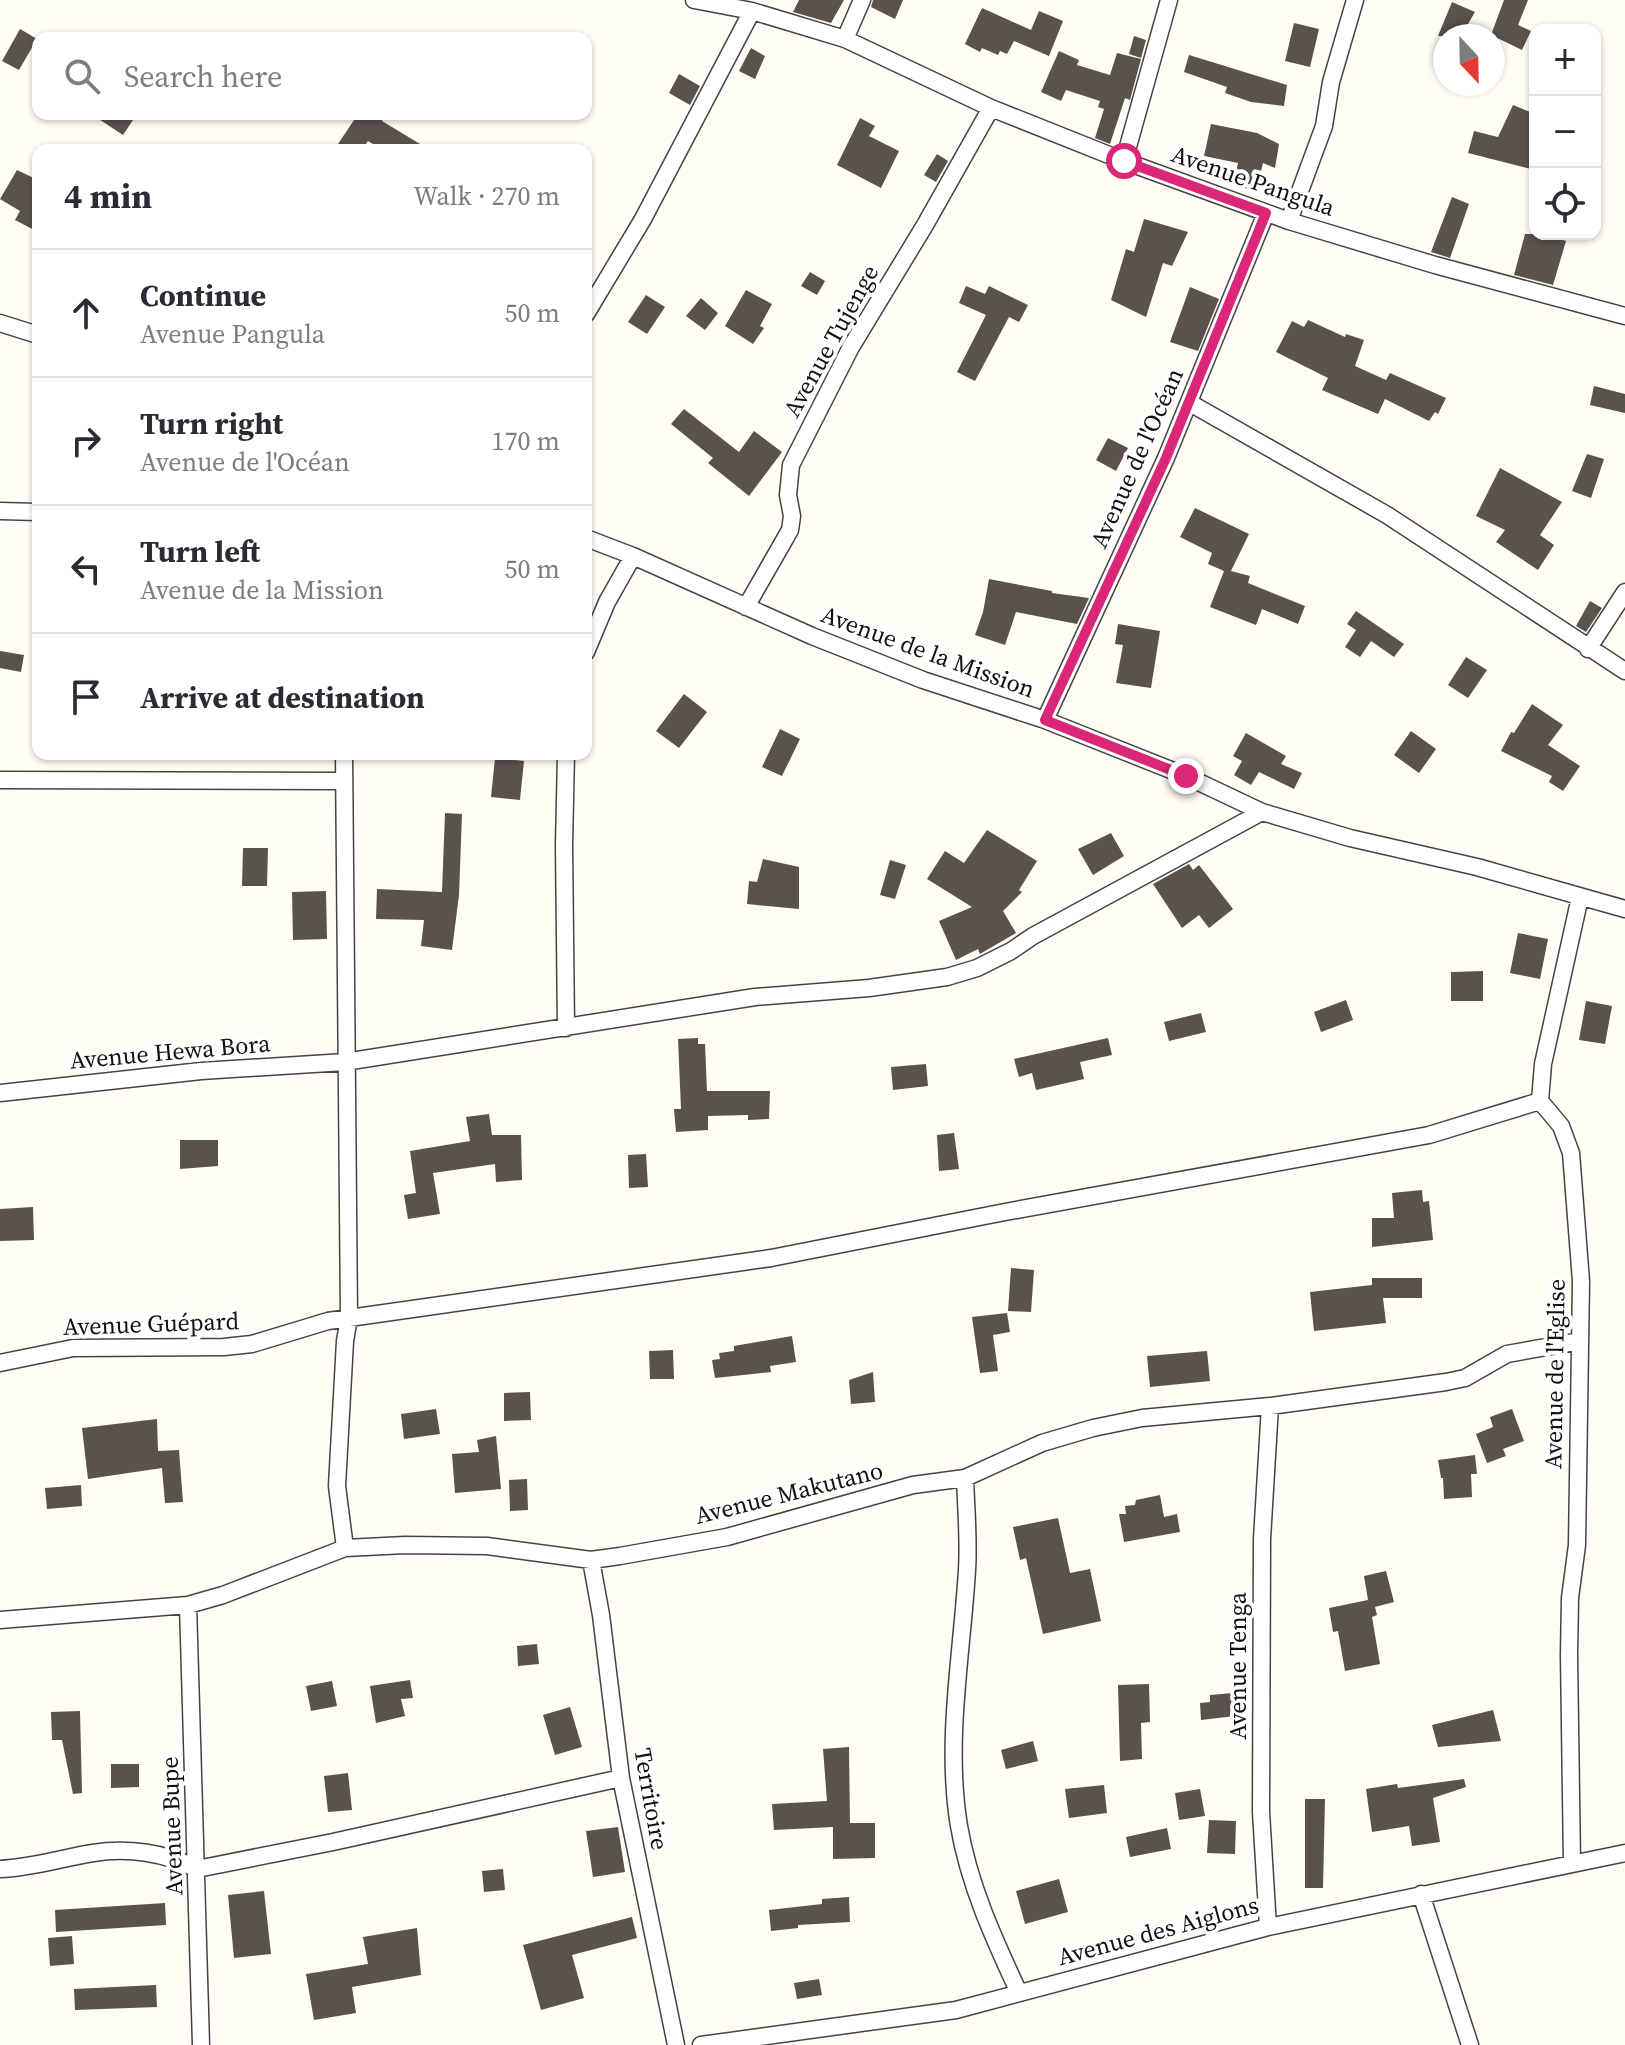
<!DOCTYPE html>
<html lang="en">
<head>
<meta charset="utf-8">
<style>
  body { margin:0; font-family:"Source Serif 4",serif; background:#f2f2f3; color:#2b2b33 }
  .controls { position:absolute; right:24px; top:24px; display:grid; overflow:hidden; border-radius:16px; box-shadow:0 2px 6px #0004 }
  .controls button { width:72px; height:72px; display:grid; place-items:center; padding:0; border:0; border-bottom:2px solid #e1e1e2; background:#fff; color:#2b2b33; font:40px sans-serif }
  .compass { position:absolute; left:1433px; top:24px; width:72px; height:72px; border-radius:50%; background:#fff; box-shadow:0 2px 6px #0004; rotate:158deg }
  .stop { position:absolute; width:24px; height:24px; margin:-18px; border:6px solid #db2777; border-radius:50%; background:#fff }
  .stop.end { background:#db2777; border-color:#fff; box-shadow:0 2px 8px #0008 }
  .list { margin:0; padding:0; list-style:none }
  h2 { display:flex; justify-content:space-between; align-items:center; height:104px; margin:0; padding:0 32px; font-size:34px }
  h2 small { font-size:26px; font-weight:400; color:#7c7c81 }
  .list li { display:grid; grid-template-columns:52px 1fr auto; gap:24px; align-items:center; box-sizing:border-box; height:128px; padding:0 32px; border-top:2px solid #e1e1e2 }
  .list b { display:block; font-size:30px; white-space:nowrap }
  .list p { margin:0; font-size:26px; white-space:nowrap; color:#7c7c81 }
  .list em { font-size:26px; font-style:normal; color:#7c7c81 }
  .icon { flex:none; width:44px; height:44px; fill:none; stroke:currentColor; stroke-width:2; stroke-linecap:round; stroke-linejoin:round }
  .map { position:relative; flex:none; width:1625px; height:2045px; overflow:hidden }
  .search { position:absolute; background:#fff; box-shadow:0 2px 6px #0004; left:32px; top:32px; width:560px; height:88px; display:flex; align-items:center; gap:20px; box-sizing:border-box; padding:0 28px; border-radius:16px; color:#7c7c81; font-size:30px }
  .panel { position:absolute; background:#fff; box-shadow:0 2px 6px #0004; left:32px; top:144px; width:560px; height:616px; border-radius:16px }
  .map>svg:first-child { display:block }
  .building { fill:#5a524d }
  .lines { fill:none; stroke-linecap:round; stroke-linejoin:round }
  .street-casing { stroke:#444; stroke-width:19 }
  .street { stroke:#fff; stroke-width:16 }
  .route { stroke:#db2777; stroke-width:10 }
  .labels { text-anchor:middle; stroke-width:8; stroke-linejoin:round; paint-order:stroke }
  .street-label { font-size:24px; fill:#111; stroke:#fff }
</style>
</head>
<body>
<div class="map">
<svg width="1625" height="2045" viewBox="0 0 1625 2045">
  <rect width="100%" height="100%" fill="#fffdf5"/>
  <path class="building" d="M799,0h45l-13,23 -38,-11z
    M873,0h30l-8,19 -24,-12z
    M1504,0h24l-10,25 13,6 -9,19 -31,-15z
    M1452,2l23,10 -14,24h-23z
    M982,8l49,22 8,-19 24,10 -14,35 -35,-15 -7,13 -7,-3 -2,4 -16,-7 -2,4 -15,-8z
    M1294,23l25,6 -9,38 -25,-6z
    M20,29l17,10 -18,31 -17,-9z
    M1134,36l12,4 -5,18 -12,-4z
    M751,48l14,8 -10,23 -16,-8z
    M1059,51l20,9 -2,5 33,10 7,-22 24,6 -11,41 -5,-2 -15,46 -15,-6 9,-29 -6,-2 2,-6 -34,-11 -5,11 -20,-9z
    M1189,55l98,30 -3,21 -33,-4 -26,-9 2,-6 -43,-15z
    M679,74l21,12 -10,19 -21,-12z
    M1513,105l22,9v56l-67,-17 6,-22 24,6z
    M91,114h46l-14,21z
    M358,114h28l-4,7 48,29h-47l-15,-9 -6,9h-28z
    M860,118l15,8 -6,10 30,15 -18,37 -44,-23z
    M1211,124l46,9 22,11 -4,24 -12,-5 -7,28 -23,-6 5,-22 -34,-7z
    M937,154l11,7 -12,21 -12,-7z
    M17,170l21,10v52l-23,-12 5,-9 -20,-12z
    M1452,197l17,7 -19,54 -19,-6z
    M1144,219l44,13 -16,34 -9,-3 -17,54 -35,-17 15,-51 8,3z
    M1525,234h19l22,7 -13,44 -39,-10z
    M810,272l15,9 -8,14 -16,-9z
    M966,286l19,8 4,-8 39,19 -9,17 -10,-5 -34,64 -18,-9 29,-57 -27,-12z
    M1190,287l29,12 -21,52 -28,-9z
    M746,290l26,14 -12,22 4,2 -11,16 -28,-18z
    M646,295l19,12 -18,27 -19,-12z
    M701,298l17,15 -13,17 -19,-14z
    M1308,320l37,17 1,-3 18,6 -9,26 31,14 4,-7 56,25 -8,16 -3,-2 -6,9 -44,-22 -7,15 -56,-24 6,-12 -52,-26 16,-31 12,6z
    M1594,386l31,8v19l-35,-8z
    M684,409l55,43 15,-21 28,21 -33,44 -41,-33 5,-5 -42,-34z
    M1108,438l20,10 -12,23 -20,-11z
    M1587,454l17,5 -13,39 -19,-7z
    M1500,468l62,34 -22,33 14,10 -16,25 -42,-28 9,-12 -29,-14z
    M1195,508l54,26 -18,37 19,5 -2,7 57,23 -7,18 -36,-15 -6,16 -46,-18 14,-36 -16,-7 4,-11 -32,-16z
    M989,579l63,12v2l37,5 -12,26 -61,-12 -11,33 -30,-10 8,-23z
    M1590,601l12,7 -16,24 -10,-6z
    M1356,611l48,33 -10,13 -23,-16 -11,16 -15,-10 11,-17 -9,-6z
    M1118,624l42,7 -9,57 -35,-5 7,-38 -8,-1z
    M0,651l24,4 -3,17 -21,-4z
    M1466,657l21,13 -19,28 -20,-13z
    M684,694l23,18 -28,36 -23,-17z
    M1532,704l31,21 -15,20 32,21 -17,25 -14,-9 3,-6 -51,-25 10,-19 3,1z
    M780,729l20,10 -18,37 -20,-9z
    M1411,731l25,18 -17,24 -25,-18z
    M1246,733l40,23 -5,8 21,9 -8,16 -35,-17 -8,13 -17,-10 8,-14 -9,-5z
    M495,758l29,3 -4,39 -29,-3z
    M445,813l17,1 -3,81 -7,55 -31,-4 3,-26 -48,-1 1,-30 65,3z
    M987,830l50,31 -18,29 3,2 -19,19 13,22 -36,21 -2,-5 -22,11 -17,-39 33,-14 -45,-28 18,-28 19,12z
    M1111,833l13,23 -31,19 -15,-26z
    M243,848h25l-1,38h-25z
    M763,859l36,8v42l-52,-5 2,-23 8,1z
    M890,860l16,5 -11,34 -15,-4z
    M1189,864l4,6 6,-5 34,44 -24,19 -10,-13 -17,13 -29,-44z
    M326,891l1,48 -34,1 -1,-48z
    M1518,933l30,6 -8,40 -30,-6z
    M1483,971v30h-32v-29z
    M1346,1000l7,20 -32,12 -7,-20z
    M1586,1001l26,5 -7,38 -26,-4z
    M1201,1013l5,19 -37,9 -5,-19z
    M698,1038v6h7l2,47h63l-1,28 -21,1v-5l-40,1v14l-32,2 -2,-23h7l-3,-70z
    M1108,1038l4,17 -32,7 4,17 -48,11 -4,-17 -13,4 -5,-18z
    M926,1064l2,22 -35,4 -2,-23z
    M489,1114l3,21h29l1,45 -26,2 -1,-18 -62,9 7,41 -32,5 -4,-24 12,-2 -6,-42 60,-10 -4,-24z
    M954,1133l5,36 -20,2 -2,-36z
    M180,1140h38v26l-38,3z
    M646,1154l2,33 -19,1 -1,-33z
    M1422,1190l1,12 6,-1 4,39 -61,7v-29h22l-2,-25z
    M33,1207l1,33 -34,1v-32z
    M1011,1268l23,2 -3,42 -23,-1z
    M1372,1278h50v20h-39l3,25 -72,8 -4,-39 62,-7z
    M1007,1313l3,19 -17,3 5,36 -18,2 -8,-56z
    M792,1336l4,26 -26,4 1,6 -56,6 -3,-18 8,-1 -1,-6 15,-2v-5z
    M673,1350l1,29h-24l-1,-28z
    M1207,1351l3,30 -60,6 -3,-31z
    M873,1372l2,30 -24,2 -2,-24z
    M530,1392l1,28 -27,1v-28z
    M436,1409l4,25 -36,5 -3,-25z
    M1512,1409l12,32 -21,8 3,7 -19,7 -11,-29 17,-7 -3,-10z
    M157,1419l1,32 21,-1 4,52 -18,1 -3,-35 -74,11 -6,-51z
    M496,1436l5,53 -46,4 -3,-39 27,-2 -2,-12z
    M1475,1455l2,19h-6l1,23 -28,2 -1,-21h-2l-3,-18z
    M527,1479l1,31 -18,1 -1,-31z
    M81,1485l1,21 -35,3 -2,-21z
    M1160,1495l4,22 13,-3 3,18 -56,10 -5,-28h7l-1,-8 10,-1 1,-5z
    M1058,1518l12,55 20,-4 11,52 -58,13 -17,-76 -6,2 -7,-33z
    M1386,1571l8,31 -19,5 2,8 -5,2 8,47 -35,7 -7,-40 -5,1 -4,-24 39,-8 -4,-24z
    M537,1644l2,20 -21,2 -1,-20z
    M410,1680l3,18 -12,1 4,17 -29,7 -6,-37z
    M332,1681l5,25 -26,5 -5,-25z
    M1149,1684l1,38 -9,1 1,36 -22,2 -2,-76z
    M1233,1693l2,23 -34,4 -1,-17 10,-1v-7z
    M570,1707l12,40 -27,8 -12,-40z
    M1493,1710l8,31 -63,6 -6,-22z
    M80,1711l2,82 -9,1 -11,-54h-10l-1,-28z
    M1033,1741l5,20 -32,8 -5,-19z
    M849,1747l1,76h25v35l-42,1v-32l-59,3 -2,-26 55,-3 -4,-52z
    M111,1764h28v23l-28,1z
    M348,1773l4,37 -24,2 -4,-36z
    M1464,1779l2,8 -33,11 7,44 -28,4 -3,-20 -37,6 -6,-43 31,-5 1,4z
    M1104,1785l3,28 -38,5 -4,-29z
    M1200,1789l5,27 -26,4 -4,-27z
    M1305,1799h20l-2,89h-18z
    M1209,1820l27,1 -1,33 -28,-1z
    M618,1827l7,45 -32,5 -7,-46z
    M1167,1828l4,21 -41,8 -4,-20z
    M503,1869l2,21 -21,2 -2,-21z
    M1059,1879l9,33 -43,12 -9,-33z
    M264,1891l7,63 -37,4 -6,-63z
    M849,1897l1,25 -52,3v3l-27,3 -2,-21 53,-6v-5z
    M165,1903l1,22 -110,7 -1,-22z
    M632,1917l5,21 -65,17 12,43 -43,12 -18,-65z
    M417,1928l4,47 -69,12 4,26 -42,7 -8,-46 62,-10 -5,-27z
    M72,1936l2,28 -24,2 -2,-28z
    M819,1979l3,16 -25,4 -3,-16z
    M156,1985l1,22 -82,3 -1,-21z"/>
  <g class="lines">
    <g class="street-casing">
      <path id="street" d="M694,0l58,11 93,28 146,69 133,53 165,60 146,44 190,51
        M845,39l17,-39
        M1124,161l45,-161
        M1289,221l35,-95 7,-44 24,-82
        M586,314l57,-95 109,-208
        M0,323l38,12
        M1190,403l197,112 238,156
        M0,511l38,1
        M586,538l47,18 179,80 111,44 122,40 141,56 76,36 88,26 127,29 148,42
        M746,607l44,-77 2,-14 -4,-21 3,-30 60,-118 74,-122 66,-117
        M1588,649l37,-57
        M586,652l21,-50 26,-46
        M1045,720l121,-262 100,-245
        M344,754l5,564 -4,23 -8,145 8,62
        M0,780l344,1
        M566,1028l-2,-183 2,-91
        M0,1093l201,-22 144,-9 410,-65 114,-9 78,-11 30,-9 34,-17 22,-15 229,-124
        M0,1363l73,-15 151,-1 28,-3 76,-23 443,-63 234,-46 424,-77 111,-34
        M965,1478c1,30 4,62 2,92 -5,84 -22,172 -8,256 10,59 35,113 60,167
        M591,1560l10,55 20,163 55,267
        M188,1605l13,440
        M0,1620l188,-15 35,-10 122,-47 60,-3 82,1 104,14 29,-4 107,-19 186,-52 52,-7 77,-35 51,-15 49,-10 128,-12 176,-24 19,-4 42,-24 73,-13
        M1572,1864l-3,-209 1,-57 7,-53 4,-264 -10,-128 -10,-27 -21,-25 3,-37 37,-167
        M0,1869c31,-1 62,-11 93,-16 35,-6 73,0 104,16l136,-27 288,-64
        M1421,1894l49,151
        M1268,1927l-7,-115 1,-273 8,-133
        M701,2045l255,-35 312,-83 357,-74"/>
    </g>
    <use href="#street" class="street"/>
  </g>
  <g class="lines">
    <path class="route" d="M1124,161l142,52 -100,245 -121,262 141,56"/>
  </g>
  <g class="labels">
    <g class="street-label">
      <text transform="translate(1253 181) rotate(19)" y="8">Avenue Pangula</text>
      <text transform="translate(831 341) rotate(-61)" y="8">Avenue Tujenge</text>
      <text transform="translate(1137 458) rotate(-66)" y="8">Avenue de l'Océan</text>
      <text transform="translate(928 652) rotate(20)" y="8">Avenue de la Mission</text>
      <text transform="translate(170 1052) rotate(-5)" y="8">Avenue Hewa Bora</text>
      <text transform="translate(151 1324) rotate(-2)" y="8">Avenue Guépard</text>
      <text transform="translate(1555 1374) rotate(-89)" y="8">Avenue de l'Eglise</text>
      <text transform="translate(789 1493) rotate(-14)" y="8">Avenue Makutano</text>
      <text transform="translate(1238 1666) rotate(-90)" y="8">Avenue Tenga</text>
      <text transform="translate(651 1799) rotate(80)" y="8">Territoire</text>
      <text transform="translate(172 1826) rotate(-92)" y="8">Avenue Bupe</text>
      <text transform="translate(1158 1931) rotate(-15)" y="8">Avenue des Aiglons</text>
    </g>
  </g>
</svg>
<div class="controls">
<button>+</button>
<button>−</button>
<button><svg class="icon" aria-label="locate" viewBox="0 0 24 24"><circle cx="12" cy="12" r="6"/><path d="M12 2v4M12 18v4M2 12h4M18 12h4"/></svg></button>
</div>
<svg class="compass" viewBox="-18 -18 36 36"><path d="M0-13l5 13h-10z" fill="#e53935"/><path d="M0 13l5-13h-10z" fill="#7c7c81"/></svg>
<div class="stop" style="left:1124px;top:161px"></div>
<div class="stop end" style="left:1186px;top:776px"></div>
<div class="search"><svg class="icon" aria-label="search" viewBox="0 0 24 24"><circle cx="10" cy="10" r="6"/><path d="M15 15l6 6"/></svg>Search here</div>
<section class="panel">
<h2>4 min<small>Walk · 270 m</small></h2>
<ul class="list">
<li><svg class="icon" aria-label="ahead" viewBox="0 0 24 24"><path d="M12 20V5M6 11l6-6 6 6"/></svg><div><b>Continue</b><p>Avenue Pangula</p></div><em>50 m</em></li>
<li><svg class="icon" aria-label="right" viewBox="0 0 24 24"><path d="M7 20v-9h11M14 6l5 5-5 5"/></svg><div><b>Turn right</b><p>Avenue de l'Océan</p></div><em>170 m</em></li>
<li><svg class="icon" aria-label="left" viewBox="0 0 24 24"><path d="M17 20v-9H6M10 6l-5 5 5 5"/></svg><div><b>Turn left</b><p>Avenue de la Mission</p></div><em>50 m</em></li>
<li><svg class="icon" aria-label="arrive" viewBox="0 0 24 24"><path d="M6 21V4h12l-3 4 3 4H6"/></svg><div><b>Arrive at destination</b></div></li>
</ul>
</section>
</div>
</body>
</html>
